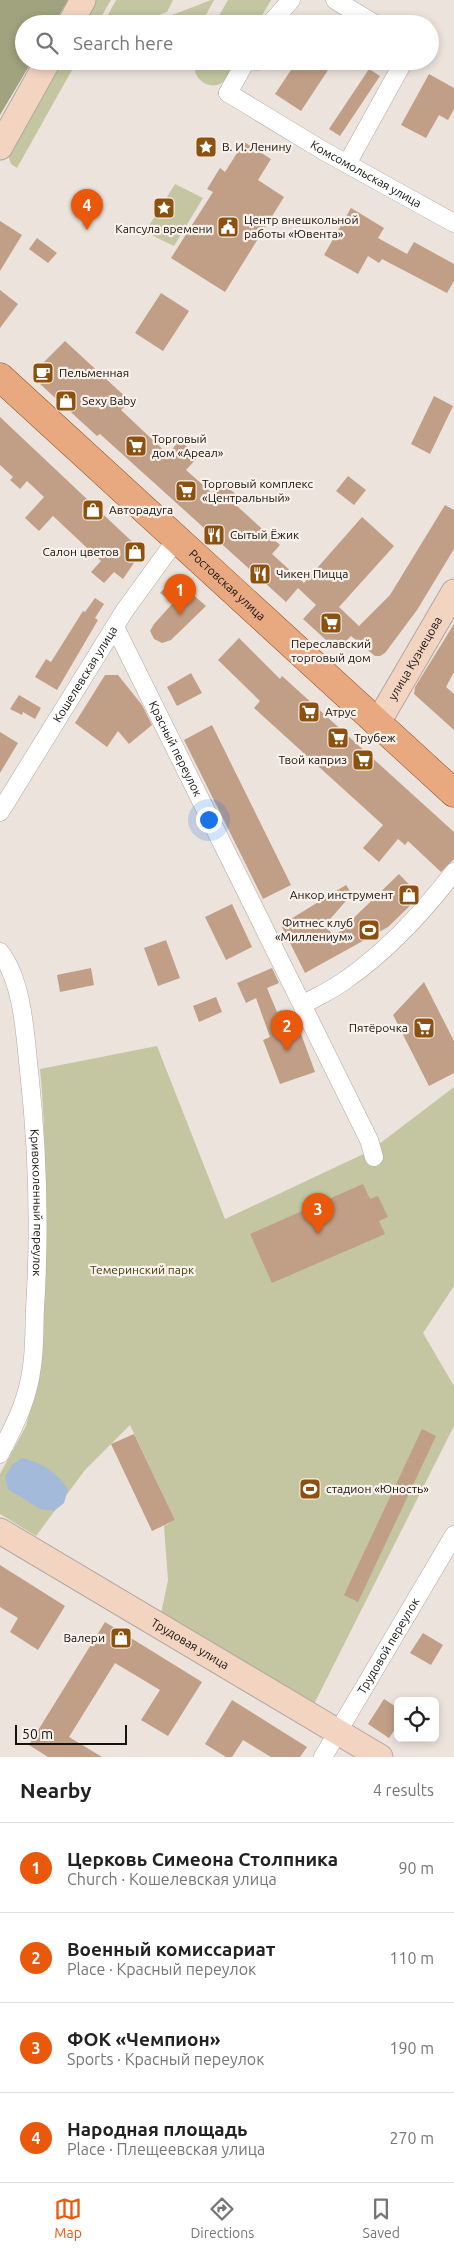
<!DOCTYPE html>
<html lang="en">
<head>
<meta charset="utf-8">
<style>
  body { margin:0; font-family:Ubuntu,sans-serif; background:#f2f2f2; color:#222 }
  .controls { position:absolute; right:15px; bottom:15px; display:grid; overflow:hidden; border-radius:8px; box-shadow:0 2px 8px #0003 }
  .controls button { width:45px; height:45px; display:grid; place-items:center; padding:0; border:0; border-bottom:1px solid #e0e0e0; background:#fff; color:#222; font:25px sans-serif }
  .scale { position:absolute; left:15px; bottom:12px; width:112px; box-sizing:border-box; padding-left:5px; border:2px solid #15120f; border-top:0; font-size:14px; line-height:18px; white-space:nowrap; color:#15120f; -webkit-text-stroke:4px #f9f0e9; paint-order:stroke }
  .you { position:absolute; left:208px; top:819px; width:18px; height:18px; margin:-12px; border:4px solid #fff; border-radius:50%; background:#1a73e8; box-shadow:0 0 0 8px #1a73e833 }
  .badge { display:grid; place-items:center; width:32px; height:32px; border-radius:50%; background:#ea580c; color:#fff; font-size:16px; font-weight:700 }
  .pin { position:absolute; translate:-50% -41px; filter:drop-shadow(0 1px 2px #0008) }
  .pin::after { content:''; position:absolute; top:26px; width:18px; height:15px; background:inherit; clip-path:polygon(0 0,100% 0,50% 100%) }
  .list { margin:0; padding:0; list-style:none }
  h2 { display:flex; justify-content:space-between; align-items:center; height:65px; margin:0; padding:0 20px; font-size:21px }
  h2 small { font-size:16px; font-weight:400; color:#767676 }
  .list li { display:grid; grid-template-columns:32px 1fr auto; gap:15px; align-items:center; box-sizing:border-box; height:90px; padding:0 20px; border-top:1px solid #e0e0e0 }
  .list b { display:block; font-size:19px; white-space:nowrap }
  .list p { margin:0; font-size:16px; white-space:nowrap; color:#767676 }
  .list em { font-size:16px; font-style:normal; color:#767676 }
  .icon { flex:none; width:28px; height:28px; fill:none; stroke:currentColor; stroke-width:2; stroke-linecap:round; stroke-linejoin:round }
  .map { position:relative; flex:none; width:454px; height:1757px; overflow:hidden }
  .search { position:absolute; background:#fff; box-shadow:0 2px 8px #0003; left:15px; right:15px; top:15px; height:55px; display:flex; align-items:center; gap:12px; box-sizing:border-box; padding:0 18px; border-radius:28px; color:#767676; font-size:19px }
  .sheet { height:425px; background:#fff }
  nav { display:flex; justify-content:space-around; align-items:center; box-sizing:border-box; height:70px; border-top:1px solid #e0e0e0; background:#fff; font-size:14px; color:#767676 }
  nav a { display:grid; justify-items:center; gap:2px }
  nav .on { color:#ea580c }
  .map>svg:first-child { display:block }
  .green { fill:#c3c6a1 }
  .forest { fill:#a0a37d }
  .water { fill:#a3badb }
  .building { fill:#c19e86 }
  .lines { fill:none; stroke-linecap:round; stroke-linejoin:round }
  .street-casing { stroke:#b0a8a2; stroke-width:19 }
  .secondary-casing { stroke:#b0a8a2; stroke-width:27 }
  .primary-casing { stroke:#944f22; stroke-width:29 }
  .street { stroke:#fff; stroke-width:18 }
  .secondary { stroke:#f3d4c0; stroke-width:25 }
  .primary { stroke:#e8a981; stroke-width:28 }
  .labels { text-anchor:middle; stroke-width:4.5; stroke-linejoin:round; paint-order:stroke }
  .poi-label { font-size:12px; fill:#15120f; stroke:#f9f0e9; text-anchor:start }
  .street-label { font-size:12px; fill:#15120f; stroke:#f9f0e9 }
  .park-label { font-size:12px; fill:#3f4112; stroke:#f9f0e9 }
</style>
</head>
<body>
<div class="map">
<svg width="454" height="1757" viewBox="0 0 454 1757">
  <rect width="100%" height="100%" fill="#ece3dc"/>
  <path class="green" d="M93,0h18l-14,24h-9l-7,-4z
    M116,0h57l-6,12 -32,12h-32z
    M211,0h3l-13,24h-38l-1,-5z
    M228,0h43l-14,24h-43z
    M197,61h39c-4,6 -8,17 -13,21 -14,11 -35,-6 -26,-21z
    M249,61h22l3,1c-7,9 -16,10 -26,7z
    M64,67l8,3 -55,98 -6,-4 -3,-9 48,-86z
    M175,184l28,14 -29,48 -29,-14z
    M157,1046l68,173 145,-68 84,-64v199l-31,47 31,53v40l-144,286 -151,-89 9,-43 -4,-54 11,-6 -45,-95 -45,45 -49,66 -36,-22v-40l26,-48 8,-31c6,-109 17,-218 6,-326z"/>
  <path class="forest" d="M0,0h68l-14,24h-30v37h8l-32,54z"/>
  <path class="water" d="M22,1458c21,5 34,14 46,31l-4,14 -10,8 -14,-2 -32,-20 -3,-12 7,-12z"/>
  <path class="building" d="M278,61h56l-33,50 -26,-17 16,-24z
    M369,69l11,7 -40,60 -11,-7z
    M429,74l25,14v21l-6,11 -9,-5 -13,23 -25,-13z
    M244,142l27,17 -13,21 26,17 -59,95 -54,-34 42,-66 -6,-3 13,-21 5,4z
    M351,208l33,20 -6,10 29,16 7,-12 40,22v17l-7,12 -65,-34 -3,4 -11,-7 -10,18 -34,-19z
    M0,221l22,14 -22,36z
    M37,238l20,15 -9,10 -19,-14z
    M0,290l18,14 -18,24z
    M161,293l28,18 -26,40 -28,-18z
    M65,341l65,60 -9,9 35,33 12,11 12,-14 18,17 -12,13 26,23 10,-11 20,18 -5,6 43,39 -8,9 32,29 58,-66 32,29 -55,61 20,19 31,-31 55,-90 9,5v39l-37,61 -32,43 -5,3h-5l-24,-20 -14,14 -34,-31 13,-14 -18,-17 -12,14 -186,-168 -3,2 -57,-52 -2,-10 5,-11z
    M434,396l19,10 -23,48 -19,-10z
    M0,417l142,134 -19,28 -9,-7 -10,11 -13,-11 10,-11 -48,-45 -14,15 -14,-13 19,-21 -17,-16 -7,8 -10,-9 3,-3 -13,-12z
    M348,476l18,14 -12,15 -18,-14z
    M174,578l32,28 -35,34 -9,3 -8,-4 -4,-8 4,-7 19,-21 -13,-10z
    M95,598l9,6 -9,14 3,2 -41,70 -22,-13 11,-18 5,3 32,-51 2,1z
    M454,624v48l-8,15 8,7v36l-40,-36 1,-7z
    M239,638l41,41 2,-3 172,156v27l-13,13 -33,-31 -3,4 -7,-6 -19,23 -16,-14 20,-23 -129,-117 6,-7 -42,-41z
    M191,673l11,20 -25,13 -10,-19z
    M105,675h13l24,30 10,20 -23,19 -11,-13 -11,16 -32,-24z
    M19,695l22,13 -6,11 -12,-7 -1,3 -12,-6z
    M212,725l79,160 -28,14 -79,-159z
    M0,732l18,11 -18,30z
    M399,874l21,22 -32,31 -83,46 -24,-48 65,-40 6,9 -28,32 11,10z
    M232,904l20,43 -26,13 -21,-43z
    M166,940l14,38 -22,8 -14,-38z
    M91,968l3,17 -34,7 -3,-17z
    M272,968l7,15 -12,5 10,24 5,-2 6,16 9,-3 18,49 -35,12 -17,-44 7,-3 -14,-39 -10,5 -9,-20z
    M424,982l30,59v32l-25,13 -36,-71z
    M216,997l6,15 -23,10 -6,-16z
    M363,1184l7,15 8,-3 10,21 -9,4 6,13 -113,49 -22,-49z
    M422,1429l14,7 -78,166 -14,-7z
    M134,1434l41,86 -23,11 -41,-87z
    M0,1565l65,41 -27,44 -28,-18 8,-14 -18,-11z
    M105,1622l97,60 -34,54 -27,-16 19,-30 -45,-27 -46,74 33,20h-54l-19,-12z
    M423,1633l20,12 -12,20 -21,-12z
    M384,1699l14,9v17l-9,13 -21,-14z
    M232,1700l75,47 -7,10h-29l-28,-17 -11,17h-6l-21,-13z"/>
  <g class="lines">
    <g class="street-casing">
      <g id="street">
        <path d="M335,0l40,24"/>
        <path d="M270,24l21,-24"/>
        <path id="s1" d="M228,93l94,57 132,73"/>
        <path d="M228,93l18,-32"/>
        <path d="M347,164l57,-103"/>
        <path id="s2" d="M115,627l254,513 5,17"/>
        <path id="s3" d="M0,812l125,-202 51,-70"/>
        <path id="s4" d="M0,952c23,30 25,82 29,119 9,80 11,158 6,238 -1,19 0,38 -3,57 -4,34 -17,58 -32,88"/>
        <path d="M304,1004c14,-8 30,-15 43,-25 40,-28 77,-68 107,-107"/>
        <path id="s5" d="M323,1757l131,-222"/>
      </g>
    </g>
    <g class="secondary-casing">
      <g id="secondary">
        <path d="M70,24l13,-24"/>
        <path d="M0,147l48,-86"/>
        <path id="s6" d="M377,724l77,-132"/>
        <path id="s7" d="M0,1531l380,226"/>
      </g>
    </g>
    <g class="primary-casing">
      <g id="primary">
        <path id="s8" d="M0,377l454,416"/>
      </g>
    </g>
    <use href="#street" class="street"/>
    <use href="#secondary" class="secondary"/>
    <use href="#primary" class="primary"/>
  </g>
  <defs>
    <g id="sight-square" transform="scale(1.125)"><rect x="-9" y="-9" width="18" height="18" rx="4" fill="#8d510f" stroke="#f9f0e9"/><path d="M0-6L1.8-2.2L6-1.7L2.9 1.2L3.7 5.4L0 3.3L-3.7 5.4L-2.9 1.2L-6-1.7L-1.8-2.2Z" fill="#fff"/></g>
    <g id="civic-square" transform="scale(1.125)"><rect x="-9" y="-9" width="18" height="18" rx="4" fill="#8d510f" stroke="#f9f0e9"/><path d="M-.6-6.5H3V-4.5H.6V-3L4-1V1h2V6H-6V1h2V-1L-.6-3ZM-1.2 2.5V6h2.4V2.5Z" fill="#fff"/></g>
    <g id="cafe-square" transform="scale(1.125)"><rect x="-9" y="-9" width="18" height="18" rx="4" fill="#8d510f" stroke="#f9f0e9"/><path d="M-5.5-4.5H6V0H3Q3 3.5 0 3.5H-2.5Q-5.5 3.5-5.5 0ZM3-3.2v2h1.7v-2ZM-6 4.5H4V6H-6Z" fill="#fff"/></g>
    <g id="shop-square" transform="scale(1.125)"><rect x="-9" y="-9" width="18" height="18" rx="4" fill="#8d510f" stroke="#f9f0e9"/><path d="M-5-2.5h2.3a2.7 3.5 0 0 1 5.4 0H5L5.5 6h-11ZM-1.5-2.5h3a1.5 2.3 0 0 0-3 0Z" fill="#fff"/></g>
    <g id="supermarket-square" transform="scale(1.125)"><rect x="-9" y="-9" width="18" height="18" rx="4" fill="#8d510f" stroke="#f9f0e9"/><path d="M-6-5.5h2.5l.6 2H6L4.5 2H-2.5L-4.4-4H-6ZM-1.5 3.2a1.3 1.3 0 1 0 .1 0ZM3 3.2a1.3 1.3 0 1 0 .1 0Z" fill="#fff"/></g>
    <g id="restaurant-square" transform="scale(1.125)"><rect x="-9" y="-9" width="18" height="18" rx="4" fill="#8d510f" stroke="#f9f0e9"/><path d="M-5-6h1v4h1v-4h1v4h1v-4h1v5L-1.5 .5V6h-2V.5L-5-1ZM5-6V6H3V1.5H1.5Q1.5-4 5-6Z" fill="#fff"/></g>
    <g id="stadium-square" transform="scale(1.125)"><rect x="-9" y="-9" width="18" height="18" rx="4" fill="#8d510f" stroke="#f9f0e9"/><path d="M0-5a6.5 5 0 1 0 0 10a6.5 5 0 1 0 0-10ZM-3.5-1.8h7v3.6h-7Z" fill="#fff"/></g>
  </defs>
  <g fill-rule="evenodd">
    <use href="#sight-square" x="206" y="147"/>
    <use href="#sight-square" x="164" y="208"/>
    <use href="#civic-square" x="228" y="227"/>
    <use href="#cafe-square" x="43" y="373"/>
    <use href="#shop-square" x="66" y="401"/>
    <use href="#supermarket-square" x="136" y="446"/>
    <use href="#supermarket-square" x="186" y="491"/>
    <use href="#shop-square" x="93" y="510"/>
    <use href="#restaurant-square" x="214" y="535"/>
    <use href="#shop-square" x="135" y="552"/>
    <use href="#restaurant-square" x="260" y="574"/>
    <use href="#supermarket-square" x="331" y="623"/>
    <use href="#supermarket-square" x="309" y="712"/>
    <use href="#supermarket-square" x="338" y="738"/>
    <use href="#supermarket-square" x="363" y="760"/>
    <use href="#shop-square" x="409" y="895"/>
    <use href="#stadium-square" x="369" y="930"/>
    <use href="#supermarket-square" x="424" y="1028"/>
    <use href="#stadium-square" x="310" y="1489"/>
    <use href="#shop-square" x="121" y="1638"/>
  </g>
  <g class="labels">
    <g class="poi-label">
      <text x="222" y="151">В. И. Ленину</text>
      <text x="244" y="224">Центр внешкольной<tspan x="244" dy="14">работы «Ювента»</tspan></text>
      <text x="164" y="233" text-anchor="middle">Капсула времени</text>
      <text x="59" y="377">Пельменная</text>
      <text x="82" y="405">Sexy Baby</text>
      <text x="152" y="443">Торговый<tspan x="152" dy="14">дом «Ареал»</tspan></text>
      <text x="202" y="488">Торговый комплекс<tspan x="202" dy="14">«Центральный»</tspan></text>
      <text x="109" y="514">Авторадуга</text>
      <text x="230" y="539">Сытый Ёжик</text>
      <text x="119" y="556" text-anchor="end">Салон цветов</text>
      <text x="276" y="578">Чикен Пицца</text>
      <text x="331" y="648" text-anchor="middle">Переславский<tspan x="331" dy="14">торговый дом</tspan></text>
      <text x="325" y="716">Атрус</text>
      <text x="354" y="742">Трубеж</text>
      <text x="347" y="764" text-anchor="end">Твой каприз</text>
      <text x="393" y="899" text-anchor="end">Анкор инструмент</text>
      <text x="353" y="927" text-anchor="end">Фитнес клуб<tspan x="353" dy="14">«Миллениум»</tspan></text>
      <text x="408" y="1032" text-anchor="end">Пятёрочка</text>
      <text x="326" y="1493">стадион «Юность»</text>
      <text x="105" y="1642" text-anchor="end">Валери</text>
    </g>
    <g class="street-label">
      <text dy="4" stroke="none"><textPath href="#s1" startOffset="160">Комсомольская улица</textPath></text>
      <text dy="4" stroke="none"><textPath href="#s8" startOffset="308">Ростовская улица</textPath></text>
      <text dy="4" stroke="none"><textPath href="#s6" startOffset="76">улица Кузнецова</textPath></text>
      <text dy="4" stroke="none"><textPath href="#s3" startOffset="162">Кошелевская улица</textPath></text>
      <text dy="4" stroke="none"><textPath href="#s2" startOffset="136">Красный переулок</textPath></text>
      <text dy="4" stroke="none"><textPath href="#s4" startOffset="256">Кривоколенный переулок</textPath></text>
      <text dy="4" stroke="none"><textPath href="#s7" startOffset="221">Трудовая улица</textPath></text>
      <text dy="4" stroke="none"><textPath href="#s5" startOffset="129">Трудовой переулок</textPath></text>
    </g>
    <g class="park-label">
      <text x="142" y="1274">Темеринский парк</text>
    </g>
  </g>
</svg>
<div class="controls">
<button><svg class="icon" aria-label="locate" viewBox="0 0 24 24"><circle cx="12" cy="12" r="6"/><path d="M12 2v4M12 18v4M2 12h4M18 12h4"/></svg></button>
</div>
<div class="scale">50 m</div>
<div class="you"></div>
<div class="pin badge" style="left:180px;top:615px">1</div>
<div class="pin badge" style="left:287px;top:1051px">2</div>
<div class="pin badge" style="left:318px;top:1234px">3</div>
<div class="pin badge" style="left:87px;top:230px">4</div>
<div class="search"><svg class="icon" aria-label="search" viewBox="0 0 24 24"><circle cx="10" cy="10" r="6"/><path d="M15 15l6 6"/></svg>Search here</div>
</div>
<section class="sheet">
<h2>Nearby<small>4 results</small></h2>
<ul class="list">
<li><span class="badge">1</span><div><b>Церковь Симеона Столпника</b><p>Church · Кошелевская улица</p></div><em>90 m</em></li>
<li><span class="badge">2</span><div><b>Военный комиссариат</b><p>Place · Красный переулок</p></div><em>110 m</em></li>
<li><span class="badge">3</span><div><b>ФОК «Чемпион»</b><p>Sports · Красный переулок</p></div><em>190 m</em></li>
<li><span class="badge">4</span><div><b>Народная площадь</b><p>Place · Плещеевская улица</p></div><em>270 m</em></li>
</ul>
</section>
<nav>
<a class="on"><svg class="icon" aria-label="map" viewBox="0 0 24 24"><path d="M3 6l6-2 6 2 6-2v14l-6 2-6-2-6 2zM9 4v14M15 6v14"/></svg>Map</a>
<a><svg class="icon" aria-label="directions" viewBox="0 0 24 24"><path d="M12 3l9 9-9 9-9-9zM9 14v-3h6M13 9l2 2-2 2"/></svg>Directions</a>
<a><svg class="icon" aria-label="saved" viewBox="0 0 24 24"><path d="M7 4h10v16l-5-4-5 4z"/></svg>Saved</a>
</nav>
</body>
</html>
